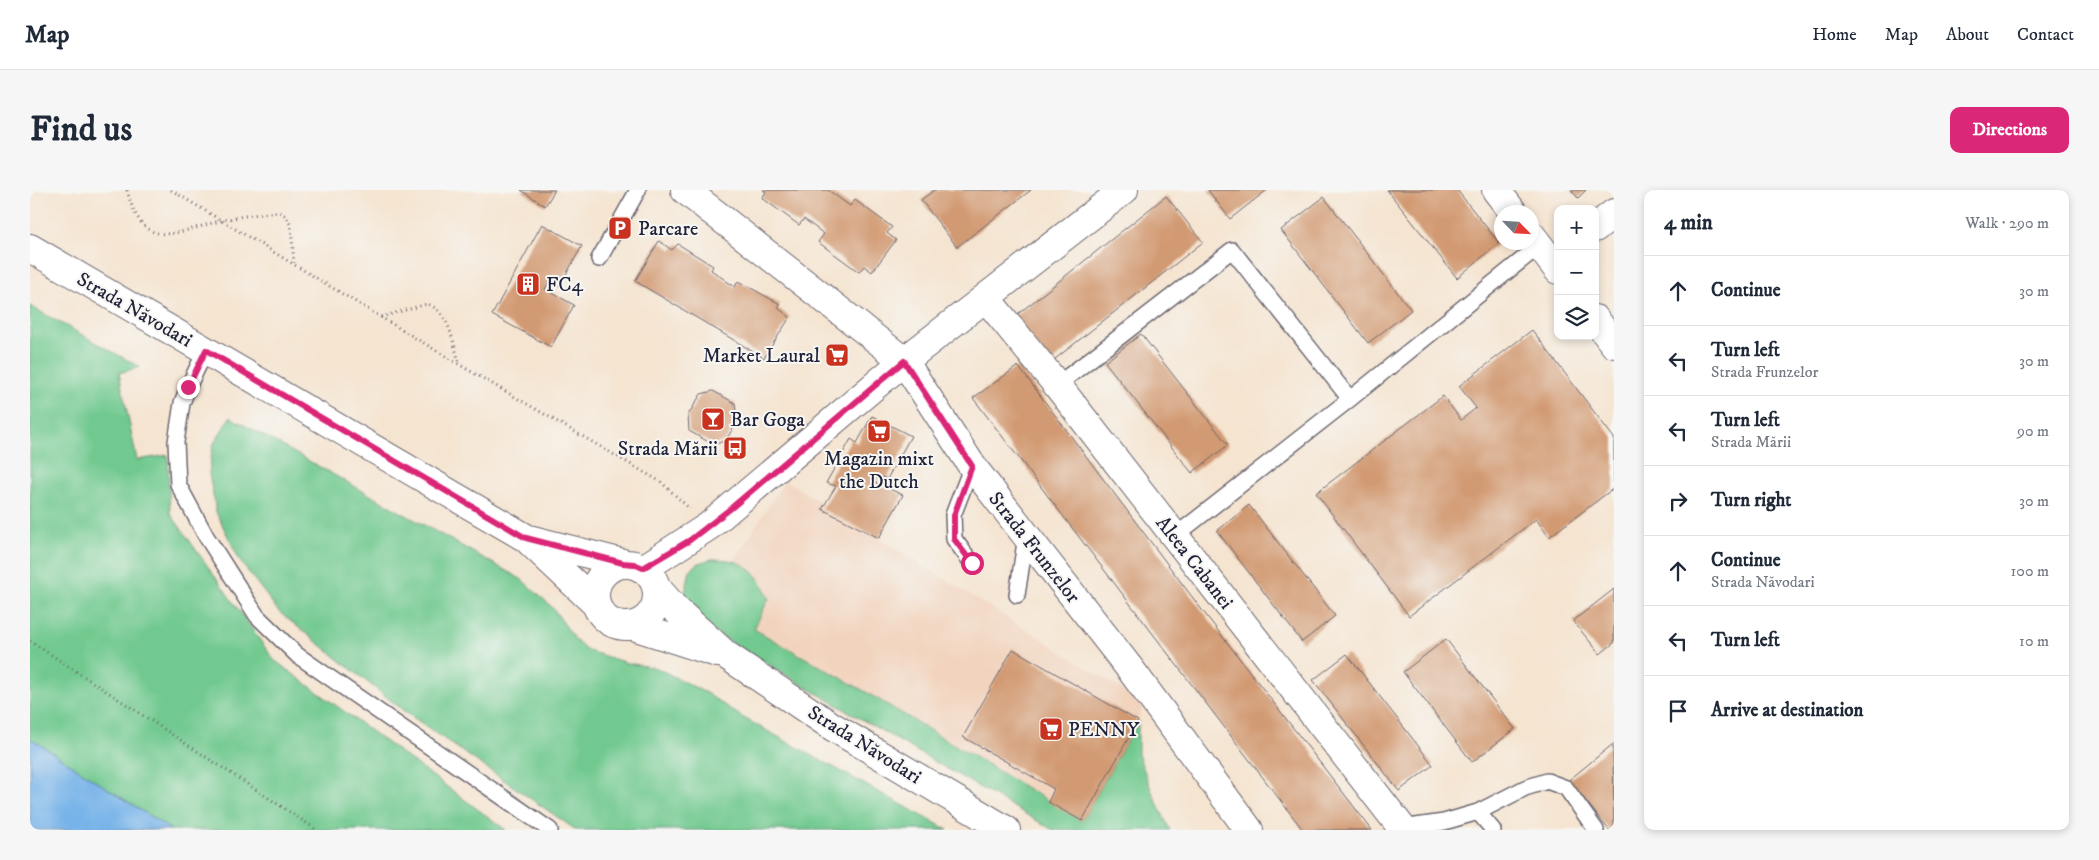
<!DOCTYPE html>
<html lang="en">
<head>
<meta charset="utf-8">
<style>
  body { margin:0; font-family:"IM FELL DW Pica",serif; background:#f6f6f7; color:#1f2937 }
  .controls { position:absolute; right:15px; top:15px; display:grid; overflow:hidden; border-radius:10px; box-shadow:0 2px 8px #0003 }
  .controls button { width:45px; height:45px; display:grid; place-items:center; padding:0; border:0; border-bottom:1px solid #e0e1e3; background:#fff; color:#1f2937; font:25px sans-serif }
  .compass { position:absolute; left:1464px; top:15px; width:45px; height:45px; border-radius:50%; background:#fff; box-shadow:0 2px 8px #0003; rotate:115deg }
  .stop { position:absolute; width:15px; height:15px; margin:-11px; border:4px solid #db2777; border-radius:50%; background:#fff }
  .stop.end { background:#db2777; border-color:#fff; box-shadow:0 1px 5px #0008 }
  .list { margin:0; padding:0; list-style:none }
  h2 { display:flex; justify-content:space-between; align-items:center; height:65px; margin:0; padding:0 20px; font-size:21px }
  h2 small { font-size:16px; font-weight:400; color:#747a83 }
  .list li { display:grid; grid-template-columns:32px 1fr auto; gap:15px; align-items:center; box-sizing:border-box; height:70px; padding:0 20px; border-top:1px solid #e0e1e3 }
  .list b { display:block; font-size:19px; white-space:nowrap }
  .list p { margin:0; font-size:16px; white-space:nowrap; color:#747a83 }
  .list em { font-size:16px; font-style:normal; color:#747a83 }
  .icon { flex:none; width:28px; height:28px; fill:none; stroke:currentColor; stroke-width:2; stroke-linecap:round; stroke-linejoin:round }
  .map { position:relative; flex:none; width:1584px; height:640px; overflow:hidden; border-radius:10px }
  header { display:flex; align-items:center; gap:30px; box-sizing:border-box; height:70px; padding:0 25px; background:#fff; border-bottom:1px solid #e0e1e3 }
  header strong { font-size:24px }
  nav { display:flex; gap:28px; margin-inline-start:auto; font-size:18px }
  .intro { display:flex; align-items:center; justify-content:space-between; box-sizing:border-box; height:120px; padding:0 30px }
  h1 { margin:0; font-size:35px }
  .button { padding:12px 22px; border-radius:10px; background:#db2777; color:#fff; font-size:18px; font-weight:700 }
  main { display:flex; gap:30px; padding:0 30px }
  aside { flex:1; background:#fff; border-radius:10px; box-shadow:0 2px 8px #0003 }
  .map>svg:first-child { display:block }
  .built { fill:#f2d4be }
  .green { fill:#71c98f; stroke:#4a7665 }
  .water { fill:#77b3e9; stroke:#4c6a92 }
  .building { fill:#d29a72 }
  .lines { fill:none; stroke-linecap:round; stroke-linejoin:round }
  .service-casing { stroke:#6c666f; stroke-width:18 }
  .minor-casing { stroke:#6c666f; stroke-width:30 }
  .secondary-casing { stroke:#6c666f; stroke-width:30 }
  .path { stroke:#6c666f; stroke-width:3; stroke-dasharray:1 4; stroke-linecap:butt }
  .service { stroke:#fff; stroke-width:15 }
  .minor { stroke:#fff; stroke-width:28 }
  .secondary { stroke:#fff; stroke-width:28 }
  .route { stroke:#db2777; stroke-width:6 }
  .labels { text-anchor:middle; stroke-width:4; stroke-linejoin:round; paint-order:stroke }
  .poi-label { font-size:20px; fill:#22223b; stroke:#f6f6f2; text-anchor:start }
  .street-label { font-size:20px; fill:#22223b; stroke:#f6f6f2 }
</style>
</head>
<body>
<header>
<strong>Map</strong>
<nav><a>Home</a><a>Map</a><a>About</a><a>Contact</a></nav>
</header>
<div class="intro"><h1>Find us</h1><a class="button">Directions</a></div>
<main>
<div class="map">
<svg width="1584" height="640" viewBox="0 0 1584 640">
  <rect width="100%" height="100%" fill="#f6f6f2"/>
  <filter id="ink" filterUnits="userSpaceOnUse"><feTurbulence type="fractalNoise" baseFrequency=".02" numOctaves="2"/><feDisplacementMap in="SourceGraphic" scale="10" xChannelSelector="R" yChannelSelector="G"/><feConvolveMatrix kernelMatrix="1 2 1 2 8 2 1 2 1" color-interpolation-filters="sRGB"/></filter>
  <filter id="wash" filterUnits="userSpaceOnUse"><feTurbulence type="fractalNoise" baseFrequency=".0096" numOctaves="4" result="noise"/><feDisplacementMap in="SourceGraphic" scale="20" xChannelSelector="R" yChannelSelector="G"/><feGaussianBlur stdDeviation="1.12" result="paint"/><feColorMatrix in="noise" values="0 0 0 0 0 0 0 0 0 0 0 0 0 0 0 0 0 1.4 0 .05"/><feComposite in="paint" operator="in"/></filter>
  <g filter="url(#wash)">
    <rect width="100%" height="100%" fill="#f5e4d0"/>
    <path class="built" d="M755,290l359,223 -6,18 -56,100 -34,-19 -10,-9 -330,-191z"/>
    <path class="green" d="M0,116l110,61 -21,6 18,87 31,-5 2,58 104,147 232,170h-335l-141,-92z
      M200,227l291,162 31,28 25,35 9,8 41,13 30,5 49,25 36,24 206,113h-372l-172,-119 -125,-99 -39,-51 -24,-49 -7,-39 4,-28z
      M681,369c34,0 44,9 58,39l-15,31 112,63 216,129 56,-100v33l14,38 18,38h-117l-247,-143 -93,-56 -24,-23 -4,-15 5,-23 9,-7z"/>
    <path class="water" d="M0,548l141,92h-141z"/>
    <g id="blocks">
      <path class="building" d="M491,0h34l-10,16z
        M733,0h65l22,16 5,-6 37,27 -5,6 9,7 -24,32 -8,-6 -5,6 -41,-30 6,-8 -20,-15 -5,6 -37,-27 4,-6z
        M904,0h97l-74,57 -36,-47z
        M1178,0h59l-37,29z
        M1357,0h70l42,53 -42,35z
        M1541,0h15l-8,8z
        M1136,6l37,46 -153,121 -36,-46z
        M1294,7l87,113 -43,33 -87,-113z
        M512,34l40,22 -23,41 -10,-6 -4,8 29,16 -23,42 -59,-32z
        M629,51l13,9 6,-6 35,22 -2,4 24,17 3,-6 42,23 -2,4 12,9 -26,41 -129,-77z
        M1502,140l82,108v50l-65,49 -13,-18 -127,97 -93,-123 127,-97 18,24 15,-12 -17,-22z
        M1111,144l87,111 -36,28 -87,-111z
        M988,176l184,244 170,220h-69l-166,-217 -164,-215z
        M683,201l22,12 2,19 -11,18 -12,5 -25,-14 -1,-16 13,-21z
        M842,226l39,20 -24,43 -9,-4 -4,7 29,13 -24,43 -57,-29 14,-23 -10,-3 25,-44 6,4z
        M1219,315l86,111 -33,26 -85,-111z
        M1584,399v54l-14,11 -27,-33z
        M1416,449l69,90 -43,33 -69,-90z
        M983,459l125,72 -56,100 -34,-19 6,-13 -91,-52z
        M1317,464l86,111 -34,26 -86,-111z
        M1583,554l1,86h-5l-40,-50z"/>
    </g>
  </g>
  <g filter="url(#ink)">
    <use href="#blocks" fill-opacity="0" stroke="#6c666f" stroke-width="1"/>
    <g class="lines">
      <g class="service-casing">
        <path id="service" d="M569,69l39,-69
          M176,160l-18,37 -6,16 -6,39 2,42 28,52 51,80 40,39 253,175
          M1027,195l175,-135 118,149
          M942,276l-19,49 1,24 18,24
          M1145,346l175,-137 189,-153
          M987,405l9,-59
          M1448,622l15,18
          M1372,638l42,-6 34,-10 47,-24 22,-7 19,7 30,42"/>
      </g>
      <g class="minor-casing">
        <path id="minor" d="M655,0l219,171 68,105 159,204 118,160
          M1466,0l17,22
          M1565,38l19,-15
          M1502,46l26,34
          M956,108l71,87 345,443
          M1565,129l19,25
          M613,379l66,-43 195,-165 220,-171"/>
      </g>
      <g class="secondary-casing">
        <path id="secondary" d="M0,58l496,290 69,65
          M499,349l94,24
          M565 405a31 31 0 1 1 62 0a31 31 0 1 1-62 0Z
          M626,397l19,22 51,46 107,72 173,103
          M603,436l84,27"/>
      </g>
      <path class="path" d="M97,0c16,63 46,43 93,31 19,-5 39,-7 59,-9l7,4 5,10 3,37
        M141,0l289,175 201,117 29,27
        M351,127l46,-13c23,7 26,40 33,61
        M0,451l287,189"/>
      <use href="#service" class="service"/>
      <use href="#minor" class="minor"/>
      <use href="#secondary" class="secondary"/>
    </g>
  </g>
  <g class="lines" filter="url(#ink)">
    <path class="route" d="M158,197l18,-37 320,188 97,25 11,1 9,4 47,-28 40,-31 174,-148 68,105 -18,49v24l18,24"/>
  </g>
  <defs>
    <g id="parking-square" transform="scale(1.25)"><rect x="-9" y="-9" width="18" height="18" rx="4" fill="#c8321e" stroke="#f6f6f2"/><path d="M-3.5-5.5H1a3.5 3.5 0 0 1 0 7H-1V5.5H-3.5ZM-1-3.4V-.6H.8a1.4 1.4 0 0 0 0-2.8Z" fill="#fff"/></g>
    <g id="building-square" transform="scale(1.25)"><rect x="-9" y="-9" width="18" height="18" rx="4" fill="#c8321e" stroke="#f6f6f2"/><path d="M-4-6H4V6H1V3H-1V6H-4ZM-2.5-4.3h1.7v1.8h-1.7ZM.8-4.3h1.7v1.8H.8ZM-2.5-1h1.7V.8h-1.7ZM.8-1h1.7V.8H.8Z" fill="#fff"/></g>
    <g id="supermarket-square" transform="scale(1.25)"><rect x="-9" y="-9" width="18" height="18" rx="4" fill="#c8321e" stroke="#f6f6f2"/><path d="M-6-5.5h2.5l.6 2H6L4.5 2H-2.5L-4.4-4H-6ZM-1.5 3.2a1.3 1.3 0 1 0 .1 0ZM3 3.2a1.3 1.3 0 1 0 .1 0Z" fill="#fff"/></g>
    <g id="bar-square" transform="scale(1.25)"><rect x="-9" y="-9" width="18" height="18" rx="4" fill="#c8321e" stroke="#f6f6f2"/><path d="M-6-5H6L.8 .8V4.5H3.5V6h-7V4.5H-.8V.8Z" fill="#fff"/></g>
    <g id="bus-square" transform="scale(1.25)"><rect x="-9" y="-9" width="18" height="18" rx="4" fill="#c8321e" stroke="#f6f6f2"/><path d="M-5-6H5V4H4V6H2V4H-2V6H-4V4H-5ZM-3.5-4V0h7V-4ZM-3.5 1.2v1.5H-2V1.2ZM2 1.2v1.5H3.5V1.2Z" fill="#fff"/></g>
  </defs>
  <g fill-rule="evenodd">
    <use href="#parking-square" x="590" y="38"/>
    <use href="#building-square" x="498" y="94"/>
    <use href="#supermarket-square" x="807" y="165"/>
    <use href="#bar-square" x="683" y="229"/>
    <use href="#supermarket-square" x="849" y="241"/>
    <use href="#bus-square" x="705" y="258"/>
    <use href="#supermarket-square" x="1021" y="539"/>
  </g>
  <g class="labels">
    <g class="poi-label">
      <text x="608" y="45">Parcare</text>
      <text x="516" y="101">FC4</text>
      <text x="790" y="172" text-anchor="end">Market Laural</text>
      <text x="700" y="236">Bar Goga</text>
      <text x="688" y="265" text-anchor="end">Strada Mării</text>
      <text x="849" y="275" text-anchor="middle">Magazin mixt<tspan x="849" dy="23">the Dutch</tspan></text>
      <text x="1038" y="546">PENNY</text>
    </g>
    <g class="street-label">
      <text transform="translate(105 119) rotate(30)" y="7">Strada Năvodari</text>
      <text transform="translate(1005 357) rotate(52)" y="7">Strada Frunzelor</text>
      <text transform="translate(1165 372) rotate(52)" y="7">Aleea Cabanei</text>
      <text transform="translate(835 554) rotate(32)" y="7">Strada Năvodari</text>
    </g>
  </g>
</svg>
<div class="controls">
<button>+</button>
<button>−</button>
<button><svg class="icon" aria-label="layers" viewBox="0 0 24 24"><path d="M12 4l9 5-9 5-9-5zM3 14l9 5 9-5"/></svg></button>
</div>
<svg class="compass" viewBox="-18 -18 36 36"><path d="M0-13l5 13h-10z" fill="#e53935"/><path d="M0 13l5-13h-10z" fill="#747a83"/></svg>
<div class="stop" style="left:942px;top:373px"></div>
<div class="stop end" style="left:158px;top:197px"></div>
</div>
<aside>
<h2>4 min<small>Walk · 290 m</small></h2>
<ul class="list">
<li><svg class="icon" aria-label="ahead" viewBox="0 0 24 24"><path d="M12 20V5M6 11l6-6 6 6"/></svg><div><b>Continue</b></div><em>30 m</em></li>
<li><svg class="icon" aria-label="left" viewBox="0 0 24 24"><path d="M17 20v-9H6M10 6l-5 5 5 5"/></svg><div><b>Turn left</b><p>Strada Frunzelor</p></div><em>30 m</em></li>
<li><svg class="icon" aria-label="left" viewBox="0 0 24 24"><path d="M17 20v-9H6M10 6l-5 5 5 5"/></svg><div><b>Turn left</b><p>Strada Mării</p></div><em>90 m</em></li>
<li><svg class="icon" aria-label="right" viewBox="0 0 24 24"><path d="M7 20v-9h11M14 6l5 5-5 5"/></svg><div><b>Turn right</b></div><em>30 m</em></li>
<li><svg class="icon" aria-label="ahead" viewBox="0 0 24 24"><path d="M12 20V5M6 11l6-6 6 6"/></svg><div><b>Continue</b><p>Strada Năvodari</p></div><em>100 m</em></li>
<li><svg class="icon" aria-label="left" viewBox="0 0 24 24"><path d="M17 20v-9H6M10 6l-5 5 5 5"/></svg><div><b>Turn left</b></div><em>10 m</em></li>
<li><svg class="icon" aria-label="arrive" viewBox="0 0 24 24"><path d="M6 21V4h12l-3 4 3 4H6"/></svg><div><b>Arrive at destination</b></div></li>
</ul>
</aside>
</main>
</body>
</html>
